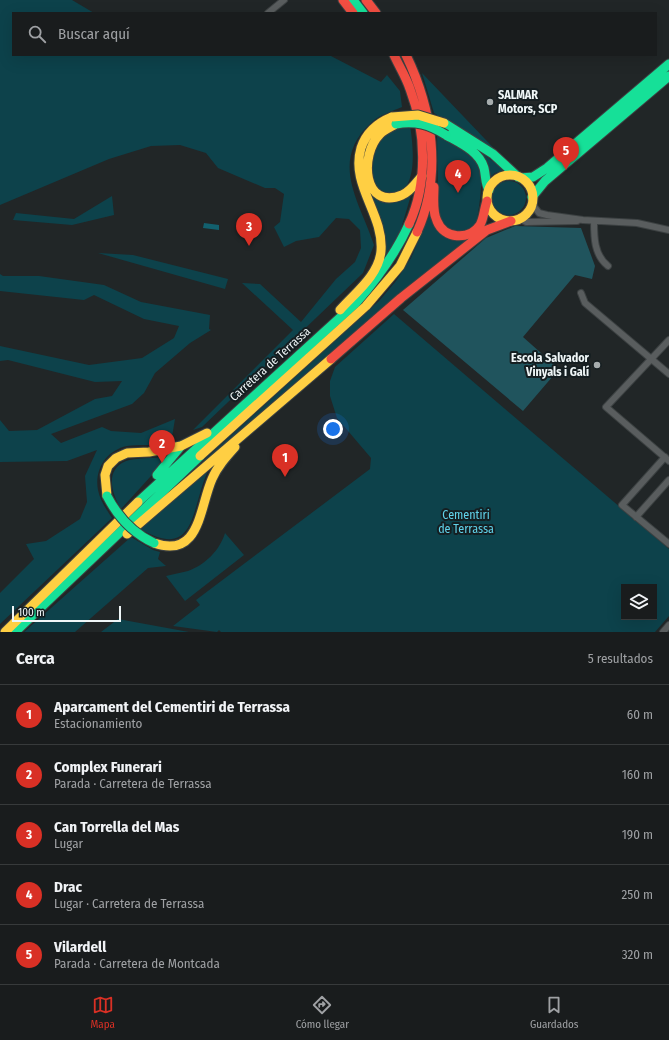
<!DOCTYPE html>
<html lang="es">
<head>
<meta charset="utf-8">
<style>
  body { margin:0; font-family:"Fira Sans Condensed",sans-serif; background:#26292a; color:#f1f3f6 }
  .controls { position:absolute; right:12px; bottom:12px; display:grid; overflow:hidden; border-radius:0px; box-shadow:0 4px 16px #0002 }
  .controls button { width:36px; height:36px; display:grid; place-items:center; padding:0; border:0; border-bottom:1px solid #373a3b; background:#191c1d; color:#f1f3f6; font:20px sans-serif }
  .scale { position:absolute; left:12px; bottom:10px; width:109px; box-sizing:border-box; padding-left:4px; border:2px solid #eff6f7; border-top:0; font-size:11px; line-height:14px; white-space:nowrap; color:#eff6f7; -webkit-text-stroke:3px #151e21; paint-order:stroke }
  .you { position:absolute; left:333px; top:429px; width:14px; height:14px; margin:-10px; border:3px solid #fff; border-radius:50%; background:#1a73e8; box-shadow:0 0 0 6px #1a73e833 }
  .badge { display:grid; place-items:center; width:26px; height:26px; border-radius:50%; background:#d93025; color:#fff; font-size:13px; font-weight:700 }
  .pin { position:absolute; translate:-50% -33px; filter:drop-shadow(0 1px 2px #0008) }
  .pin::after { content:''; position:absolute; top:21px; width:14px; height:12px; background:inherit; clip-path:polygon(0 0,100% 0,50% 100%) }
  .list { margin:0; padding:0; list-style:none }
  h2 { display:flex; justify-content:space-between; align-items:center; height:52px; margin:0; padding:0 16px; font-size:17px }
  h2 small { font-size:13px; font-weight:400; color:#9fa1a4 }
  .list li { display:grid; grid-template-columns:26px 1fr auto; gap:12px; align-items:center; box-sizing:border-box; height:60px; padding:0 16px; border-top:1px solid #373a3b }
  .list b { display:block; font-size:15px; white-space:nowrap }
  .list p { margin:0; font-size:13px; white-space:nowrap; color:#9fa1a4 }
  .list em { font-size:13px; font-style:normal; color:#9fa1a4 }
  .icon { flex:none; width:22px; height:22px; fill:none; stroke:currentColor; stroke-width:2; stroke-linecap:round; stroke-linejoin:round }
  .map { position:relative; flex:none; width:669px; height:632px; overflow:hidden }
  .search { position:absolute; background:#191c1d; box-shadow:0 4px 16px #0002; left:12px; right:12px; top:12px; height:44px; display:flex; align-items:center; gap:10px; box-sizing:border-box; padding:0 14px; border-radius:0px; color:#9fa1a4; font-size:15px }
  .sheet { height:352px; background:#191c1d }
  nav { display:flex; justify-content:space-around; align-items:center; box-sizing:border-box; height:56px; border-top:1px solid #373a3b; background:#191c1d; font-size:11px; color:#9fa1a4 }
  nav a { display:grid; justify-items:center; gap:2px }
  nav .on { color:#d93025 }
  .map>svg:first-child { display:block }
  .green { fill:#0d424b; fill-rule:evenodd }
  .forest { fill:#20545d }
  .water { fill:#12606e }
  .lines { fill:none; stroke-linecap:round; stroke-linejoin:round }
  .street-casing { stroke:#3c4142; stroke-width:8 }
  .fast-casing { stroke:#3c4142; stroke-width:11 }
  .slow-casing { stroke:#3c4142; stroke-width:11 }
  .jam-casing { stroke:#3c4142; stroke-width:11 }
  .street { stroke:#595d5e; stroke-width:6 }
  .fast { stroke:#16e098; stroke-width:9 }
  .slow { stroke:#ffcf43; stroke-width:9 }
  .jam { stroke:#f24e42; stroke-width:9 }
  .fast-bridge-casing { stroke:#3c4142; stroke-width:11; stroke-linecap:butt }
  .slow-bridge-casing { stroke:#3c4142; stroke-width:11; stroke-linecap:butt }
  .fast-bridge { stroke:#16e098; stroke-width:9 }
  .slow-bridge { stroke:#ffcf43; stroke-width:9 }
  .poi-dot { fill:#a7adae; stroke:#151e21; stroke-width:1.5 }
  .labels { text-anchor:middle; stroke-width:4; stroke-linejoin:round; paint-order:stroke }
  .poi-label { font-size:12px; font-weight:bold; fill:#eff6f7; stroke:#151e21; text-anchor:start }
  .street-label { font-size:12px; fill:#eff6f7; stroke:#151e21 }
  .park-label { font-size:12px; fill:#60d2e9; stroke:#151e21 }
</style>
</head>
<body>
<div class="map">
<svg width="669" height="632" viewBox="0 0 669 632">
  <rect width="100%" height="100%" fill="#212627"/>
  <path class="green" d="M0,0h72l22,13h-81v42h316l52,27 6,-7 13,16 2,16c-9,4 -23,8 -30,15 -44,39 -12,80 2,123l-11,28 -161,154 -9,3 100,-100 -51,-47 18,1 41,38 35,-43 19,-17 6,-14 -1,-18 -11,-11 -13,-1 -17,19 -23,4 -12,6 -10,-20 6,-5 4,-28 -9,-6h-10l-47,-20 -12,-15 -26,-8 -29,1 -42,13 -109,46z
    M422,73l84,88 -72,-48z
    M410,125c3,19 10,73 -22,68 -5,-1 -12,-6 -14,-10 -9,-19 0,-44 18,-53 6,-2 13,-3 18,-5z
    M437,135c13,7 37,17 42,32 5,12 0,40 -2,53l-3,6 -12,6 -14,-2 -8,-11 -2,-27z
    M479,151l26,19 -10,3 -6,5z
    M364,180l33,21 14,-6 -10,34 -17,32z
    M492 198a17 17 0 1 1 34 0a17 17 0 1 1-34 0Z
    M112,196l2,19 -42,10 -59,-5 3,-7 58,6z
    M430,214l2,7 35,19 -102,83 -195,168 209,-190 17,-20 15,-23z
    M98,253l35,2 95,24 -3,10z
    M0,274l3,2h36l65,9 37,17 69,13 -1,14 2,1 -21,13 -35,30 -11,20 -12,11 -81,30 10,9 41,-16 9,4 30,2 34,-14 -3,18c-16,12 -27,6 -45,9 -20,4 -33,23 -29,44 2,10 8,19 14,28l-112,106v-31l34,-34 -8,-15 20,-3 34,-22 7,-17 -2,-26 12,-26 -30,11 -67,1v-42l9,11 28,-1 58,-31 17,-3 10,-15 -27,1 -87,-22 -8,1v-15l89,19 53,-7 32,-20 5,-12 -35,-7 -50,-24 -10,5 -84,-9z
    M394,314l275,235v67l-14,16h-434l-2,-2 -2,2 -44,-6 27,-21 -4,-5 174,-131 1,-11 -34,-40 -7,-22v-15l5,-14zM624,587h30v30h-30z
    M163,457v3l-4,4 2,1 -40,44c-9,-15 -17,-39 5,-48 8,-3 28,-3 37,-4z
    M210,467c-20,37 -11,96 -70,62z
    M225,533l19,22 -59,46 -19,-25c7,-2 15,-3 22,-5 17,-6 32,-21 37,-38z
    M131,537l22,13 7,2 -2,7 8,7 -18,2 -73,64h-51z
    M118,619l71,13h-88z"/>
  <path class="forest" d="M515,226l66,2 14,38 -3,13 -17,-4 -52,62 36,32 -36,42 -120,-101 83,-72z"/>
  <path class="water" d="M204,223l15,2v5l-16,-2z"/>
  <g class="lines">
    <g class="street-casing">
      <path id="street" d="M268,13l16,-13
        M532,204l7,9 8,2 36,5 54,3 32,7
        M519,218l7,4 51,-1
        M594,221c0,16 0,34 14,45
        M581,293l4,10 84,71
        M669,340l-63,67 63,54
        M665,457l-43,48 47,39
        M636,517l33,-37
        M663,632l6,-7"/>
    </g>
    <g class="fast-casing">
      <path id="fast" d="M353,0l10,13
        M444,123l49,31 25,23
        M446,135c14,8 33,16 38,33 2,8 1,15 5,22
        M521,178l12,-1 14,-9 122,-104
        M532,197l13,-16 124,-105
        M157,475l24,-29
        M138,502l217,-198c22,-25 40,-49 54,-80
        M15,632l185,-176"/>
    </g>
    <g class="slow-casing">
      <path id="slow" d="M396,124c-5,3 -12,6 -16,10 -21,21 -17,77 22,61 8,-3 14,-12 20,-19
        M487 198a23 23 0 1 1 46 0a23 23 0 1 1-46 0Z
        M340,310c15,-17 39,-35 41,-59 3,-37 -31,-66 -20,-103 5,-15 16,-25 31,-31
        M200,456l166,-150 34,-40 17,-34
        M107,496l-2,-21 3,-9 8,-8 11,-5 22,-1 32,-6 26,-13
        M127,534l204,-175
        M154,543c46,16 45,-34 58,-64 5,-12 14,-22 23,-32
        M5,632l133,-130"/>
    </g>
    <g class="jam-casing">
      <path id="jam" d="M343,0l10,13
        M366,0l10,13
        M394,55c5,11 12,22 16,34 16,42 18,94 -1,135
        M406,55c26,54 37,119 11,177
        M434,187c0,11 -2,24 3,34 7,18 32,20 43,4 4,-7 4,-16 7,-24
        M331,359l70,-61 86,-68 24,-9"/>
    </g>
    <use href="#street" class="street"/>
    <use href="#fast" class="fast"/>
    <use href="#slow" class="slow"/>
    <use href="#jam" class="jam"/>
    <g class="fast-bridge-casing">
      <path id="fast-bridge" d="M396,124c19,-4 34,1 50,11
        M107,496c11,21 25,37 47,47"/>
    </g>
    <g class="slow-bridge-casing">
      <path id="slow-bridge" d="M392,117l26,-2 26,8"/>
    </g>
    <use href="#fast-bridge" class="fast-bridge"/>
    <use href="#slow-bridge" class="slow-bridge"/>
  </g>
  <g class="poi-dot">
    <circle cx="490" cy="102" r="4"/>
    <circle cx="597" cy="365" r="4"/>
  </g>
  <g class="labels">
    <g class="poi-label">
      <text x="498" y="99">SALMAR<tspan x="498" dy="14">Motors, SCP</tspan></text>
      <text x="589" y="362" text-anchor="end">Escola Salvador<tspan x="589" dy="14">Vinyals i Galí</tspan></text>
    </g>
    <g class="street-label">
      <text transform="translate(270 364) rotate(-42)" y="4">Carretera de Terrassa</text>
    </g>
    <g class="park-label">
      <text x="466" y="519">Cementiri<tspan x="466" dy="14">de Terrassa</tspan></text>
    </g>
  </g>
</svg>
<div class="controls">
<button><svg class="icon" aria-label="layers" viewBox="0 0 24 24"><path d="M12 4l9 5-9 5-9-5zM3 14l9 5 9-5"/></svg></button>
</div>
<div class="scale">100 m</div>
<div class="you"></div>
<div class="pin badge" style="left:285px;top:477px">1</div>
<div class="pin badge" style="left:162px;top:463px">2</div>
<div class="pin badge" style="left:249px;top:246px">3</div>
<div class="pin badge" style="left:458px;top:193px">4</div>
<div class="pin badge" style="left:566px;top:170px">5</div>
<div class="search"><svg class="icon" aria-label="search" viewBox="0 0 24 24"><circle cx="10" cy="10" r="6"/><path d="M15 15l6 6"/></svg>Buscar aquí</div>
</div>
<section class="sheet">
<h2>Cerca<small>5 resultados</small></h2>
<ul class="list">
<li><span class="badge">1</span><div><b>Aparcament del Cementiri de Terrassa</b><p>Estacionamiento</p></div><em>60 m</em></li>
<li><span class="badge">2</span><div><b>Complex Funerari</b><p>Parada · Carretera de Terrassa</p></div><em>160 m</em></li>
<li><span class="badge">3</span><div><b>Can Torrella del Mas</b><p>Lugar</p></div><em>190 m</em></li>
<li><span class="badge">4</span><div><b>Drac</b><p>Lugar · Carretera de Terrassa</p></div><em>250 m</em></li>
<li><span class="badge">5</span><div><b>Vilardell</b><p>Parada · Carretera de Montcada</p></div><em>320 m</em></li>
</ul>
</section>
<nav>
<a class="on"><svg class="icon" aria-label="map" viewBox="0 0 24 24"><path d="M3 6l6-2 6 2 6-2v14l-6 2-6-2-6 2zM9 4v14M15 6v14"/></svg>Mapa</a>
<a><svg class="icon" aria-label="directions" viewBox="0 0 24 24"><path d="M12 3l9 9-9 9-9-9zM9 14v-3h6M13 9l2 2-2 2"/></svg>Cómo llegar</a>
<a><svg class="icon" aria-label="saved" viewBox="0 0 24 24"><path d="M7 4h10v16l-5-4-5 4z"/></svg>Guardados</a>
</nav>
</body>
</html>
